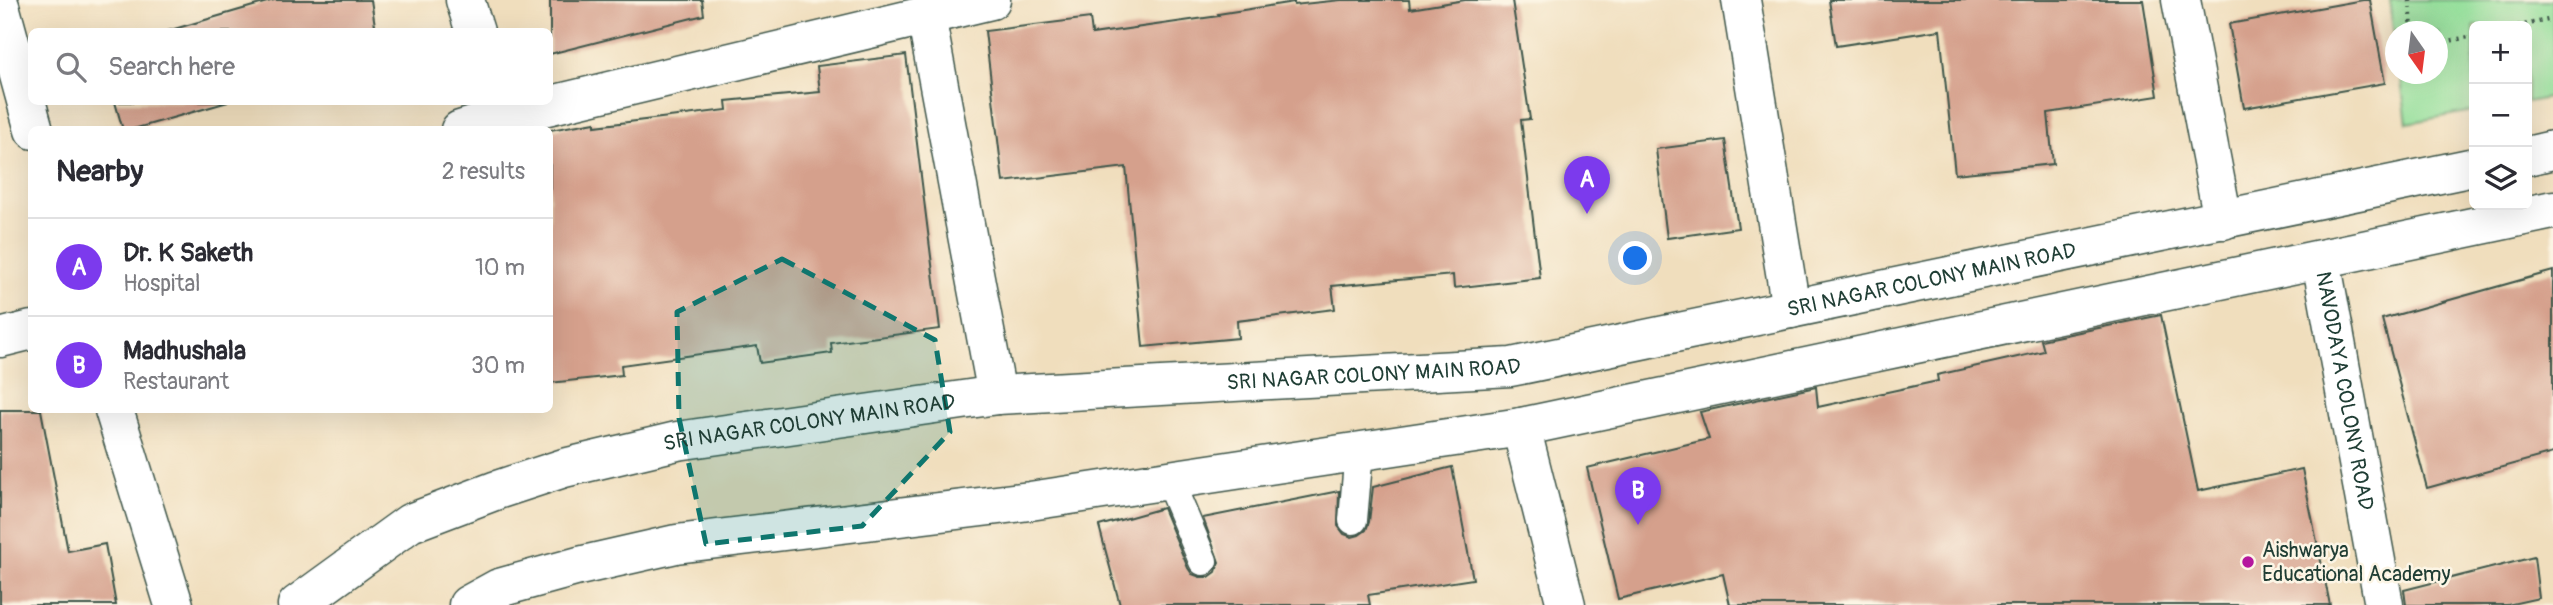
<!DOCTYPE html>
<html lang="en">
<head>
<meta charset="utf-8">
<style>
  body { margin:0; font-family:Pangolin,sans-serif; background:#f2f2f3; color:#2b2b33 }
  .controls { position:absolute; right:21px; top:21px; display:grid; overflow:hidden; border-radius:10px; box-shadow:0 7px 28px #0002 }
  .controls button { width:63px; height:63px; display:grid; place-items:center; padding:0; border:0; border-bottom:2px solid #e1e1e2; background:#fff; color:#2b2b33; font:35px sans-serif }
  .compass { position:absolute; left:2385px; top:21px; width:63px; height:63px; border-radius:50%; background:#fff; box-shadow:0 7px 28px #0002; rotate:166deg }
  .you { position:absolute; left:1636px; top:259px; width:24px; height:24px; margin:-18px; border:5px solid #fff; border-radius:50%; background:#1a73e8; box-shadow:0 0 0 10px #1a73e833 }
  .badge { display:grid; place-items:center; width:46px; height:46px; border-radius:50%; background:#7c3aed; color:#fff; font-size:23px; font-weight:700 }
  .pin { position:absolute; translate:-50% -58px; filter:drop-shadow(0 2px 4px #0008) }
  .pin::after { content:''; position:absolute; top:37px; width:24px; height:21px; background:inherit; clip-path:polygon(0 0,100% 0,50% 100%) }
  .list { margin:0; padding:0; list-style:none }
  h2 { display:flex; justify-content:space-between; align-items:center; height:91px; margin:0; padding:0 28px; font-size:30px }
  h2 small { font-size:23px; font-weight:400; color:#7c7c81 }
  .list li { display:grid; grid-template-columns:46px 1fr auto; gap:21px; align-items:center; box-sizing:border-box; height:98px; padding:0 28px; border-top:2px solid #e1e1e2 }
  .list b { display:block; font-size:26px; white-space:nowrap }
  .list p { margin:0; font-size:23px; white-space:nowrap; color:#7c7c81 }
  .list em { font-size:23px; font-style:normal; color:#7c7c81 }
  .icon { flex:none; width:38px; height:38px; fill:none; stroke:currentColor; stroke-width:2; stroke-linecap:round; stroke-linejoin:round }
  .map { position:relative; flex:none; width:2553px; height:605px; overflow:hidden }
  .search { position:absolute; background:#fff; box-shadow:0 7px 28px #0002; left:28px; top:28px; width:525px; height:77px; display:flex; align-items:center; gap:18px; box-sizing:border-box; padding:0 24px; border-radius:10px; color:#7c7c81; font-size:26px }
  .panel { position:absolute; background:#fff; box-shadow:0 7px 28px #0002; left:28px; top:126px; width:525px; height:287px; border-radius:10px }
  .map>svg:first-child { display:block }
  .green { fill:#95df9b; stroke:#5a8e68; stroke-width:2 }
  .building { fill:#d5a08c }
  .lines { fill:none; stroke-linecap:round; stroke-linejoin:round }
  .service-casing { stroke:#3e5549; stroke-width:31 }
  .minor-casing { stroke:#3e5549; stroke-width:41 }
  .tertiary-casing { stroke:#3e5549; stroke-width:41 }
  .secondary-casing { stroke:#3e5549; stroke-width:41 }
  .path { stroke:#3e5549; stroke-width:4.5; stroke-dasharray:2 5; stroke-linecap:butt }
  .service { stroke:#fff; stroke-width:28 }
  .minor { stroke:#fff; stroke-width:38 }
  .tertiary { stroke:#fff; stroke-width:38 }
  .secondary { stroke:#fff; stroke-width:38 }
  .marked { fill:#0f766e; fill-opacity:0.2; stroke:#0f766e; stroke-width:5; stroke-dasharray:14 9; stroke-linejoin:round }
  .poi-dot { fill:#b5179e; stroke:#fcf5e5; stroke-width:2.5 }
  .labels { text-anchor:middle; stroke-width:5; stroke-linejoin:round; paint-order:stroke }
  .street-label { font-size:21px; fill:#1f3d34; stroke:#fcf5e5 }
  .poi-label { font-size:21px; fill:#1f3d34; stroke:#fcf5e5; text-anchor:start }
</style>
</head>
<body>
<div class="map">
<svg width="2553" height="605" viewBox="0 0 2553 605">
  <rect width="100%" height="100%" fill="#fcf5e5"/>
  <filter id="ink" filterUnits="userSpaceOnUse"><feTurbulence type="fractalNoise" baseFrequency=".0143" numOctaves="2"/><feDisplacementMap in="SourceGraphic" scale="14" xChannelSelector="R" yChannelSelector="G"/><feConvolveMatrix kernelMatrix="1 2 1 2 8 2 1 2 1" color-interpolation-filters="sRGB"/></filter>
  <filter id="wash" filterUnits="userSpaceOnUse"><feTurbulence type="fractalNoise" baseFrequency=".00686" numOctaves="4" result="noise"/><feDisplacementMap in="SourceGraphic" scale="28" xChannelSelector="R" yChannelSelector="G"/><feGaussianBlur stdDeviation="1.57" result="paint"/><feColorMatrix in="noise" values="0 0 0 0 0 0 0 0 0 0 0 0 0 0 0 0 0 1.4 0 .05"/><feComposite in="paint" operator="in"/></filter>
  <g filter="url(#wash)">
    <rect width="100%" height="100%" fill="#f0debd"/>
    <path class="green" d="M2389,0h164v97l-26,5v-76h-53v85l-67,12 -7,-49h38v-42h-42l-1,12z"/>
    <g id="blocks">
      <path class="building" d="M274,0h97l5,32h-212z
        M550,0h152l2,15 -154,39z
        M1341,0h68l1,9 55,-9h47l18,119 -9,1 19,158 -86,10 -1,-13 -121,11 3,23 -98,12 1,17 -95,9 -17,-180 -123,15 -18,-151 105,-13 2,16 127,-18 -1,-2 76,-12v3z
        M1829,0h314l15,96 -110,17 5,51 -98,10 -15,-144 -104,16z
        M2363,0h7l15,83 -141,25 -15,-84z
        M906,55l34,274 -109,14 1,10 -72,10 -3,-17 -136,19 1,10 -72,8v-253l45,-8v4l132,-16 -1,-9 94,-9 -3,-26z
        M115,102h113l-98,28h-7z
        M1725,140l13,88 -71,10 -11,-89z
        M2553,271v182l-126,35 -45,-169z
        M2161,315l37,176 104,-22 28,136h-600l-7,-31 -105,25 -31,-131 122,-29 -9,-27 116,-25 2,20 120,-26 -1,-6 107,-24 -3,-11z
        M0,410h41l27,141 37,-7 11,61h-116z
        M1452,467l21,112 -105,16 2,10h-250l-21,-79 64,-18 25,60 4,6 8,3h9l7,-5 3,-10 -16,-44 136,-27 -1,35 6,8 8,3 7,-2 7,-5 3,-8 4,-35z
        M2534,557l5,41 -32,7h-101l-2,-15z"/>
    </g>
  </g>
  <g filter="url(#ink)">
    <use href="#blocks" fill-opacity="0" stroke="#3e5549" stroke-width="2"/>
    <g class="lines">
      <g class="service-casing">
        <path id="service" d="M1169,480l34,81
          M1353,520l6,-69"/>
      </g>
      <g class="minor-casing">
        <g id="minor">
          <path d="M465,0l10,32"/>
          <path d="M1741,0l50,309"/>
          <path d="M2181,0l42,220"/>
          <path d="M926,16l71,379"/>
          <path d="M460,130l41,-13 490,-117"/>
          <path id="s1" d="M2321,260l63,345"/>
          <path d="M0,338l32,-8"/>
        </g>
      </g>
      <g class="tertiary-casing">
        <path id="tertiary" d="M0,6l34,124
          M114,410l60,195
          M1521,427l45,178"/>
      </g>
      <g class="secondary-casing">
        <g id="secondary">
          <path d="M2527,156l26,-6"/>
          <path id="s2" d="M297,605l113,-82 87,-33 67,-22 113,-27 320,-46 514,-28 963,-200"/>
          <path d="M468,605l31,-17 80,-22 97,-22 354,-43 491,-74 1032,-217"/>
        </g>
      </g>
      <path class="path" d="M2410,0l2,32
        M2518,26l35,-7
        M2438,43l36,-7"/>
      <use href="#service" class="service"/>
      <use href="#minor" class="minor"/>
      <use href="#tertiary" class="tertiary"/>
      <use href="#secondary" class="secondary"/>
    </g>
  </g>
  <path class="marked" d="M782,259l153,81 15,92 -88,94 -156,18 -27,-126 -2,-106z"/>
  <circle class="poi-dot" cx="2248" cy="562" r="7"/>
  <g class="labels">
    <g class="street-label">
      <text dy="7" stroke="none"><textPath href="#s2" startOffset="1687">SRI NAGAR COLONY MAIN ROAD</textPath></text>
      <text dy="7" stroke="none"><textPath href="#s2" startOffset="1120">SRI NAGAR COLONY MAIN ROAD</textPath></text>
      <text dy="7" stroke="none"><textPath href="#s1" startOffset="133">NAVODAYA COLONY ROAD</textPath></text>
      <text dy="7" stroke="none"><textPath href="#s2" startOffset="553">SRI NAGAR COLONY MAIN ROAD</textPath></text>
    </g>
    <g class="poi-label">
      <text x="2262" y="557">Aishwarya<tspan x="2262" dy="24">Educational Academy</tspan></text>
    </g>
  </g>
</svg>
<div class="controls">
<button>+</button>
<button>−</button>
<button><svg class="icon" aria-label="layers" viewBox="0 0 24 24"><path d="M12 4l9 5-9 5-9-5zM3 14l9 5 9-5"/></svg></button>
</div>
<svg class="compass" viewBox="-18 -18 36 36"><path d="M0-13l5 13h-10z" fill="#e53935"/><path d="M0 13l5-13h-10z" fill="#7c7c81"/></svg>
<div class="you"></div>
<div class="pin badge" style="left:1587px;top:214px">A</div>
<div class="pin badge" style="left:1638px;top:525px">B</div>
<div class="search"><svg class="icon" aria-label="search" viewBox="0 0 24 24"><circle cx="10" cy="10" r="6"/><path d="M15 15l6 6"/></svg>Search here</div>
<section class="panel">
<h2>Nearby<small>2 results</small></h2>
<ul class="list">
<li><span class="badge">A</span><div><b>Dr. K Saketh</b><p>Hospital</p></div><em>10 m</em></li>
<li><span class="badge">B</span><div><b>Madhushala</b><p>Restaurant</p></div><em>30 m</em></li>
</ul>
</section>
</div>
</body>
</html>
